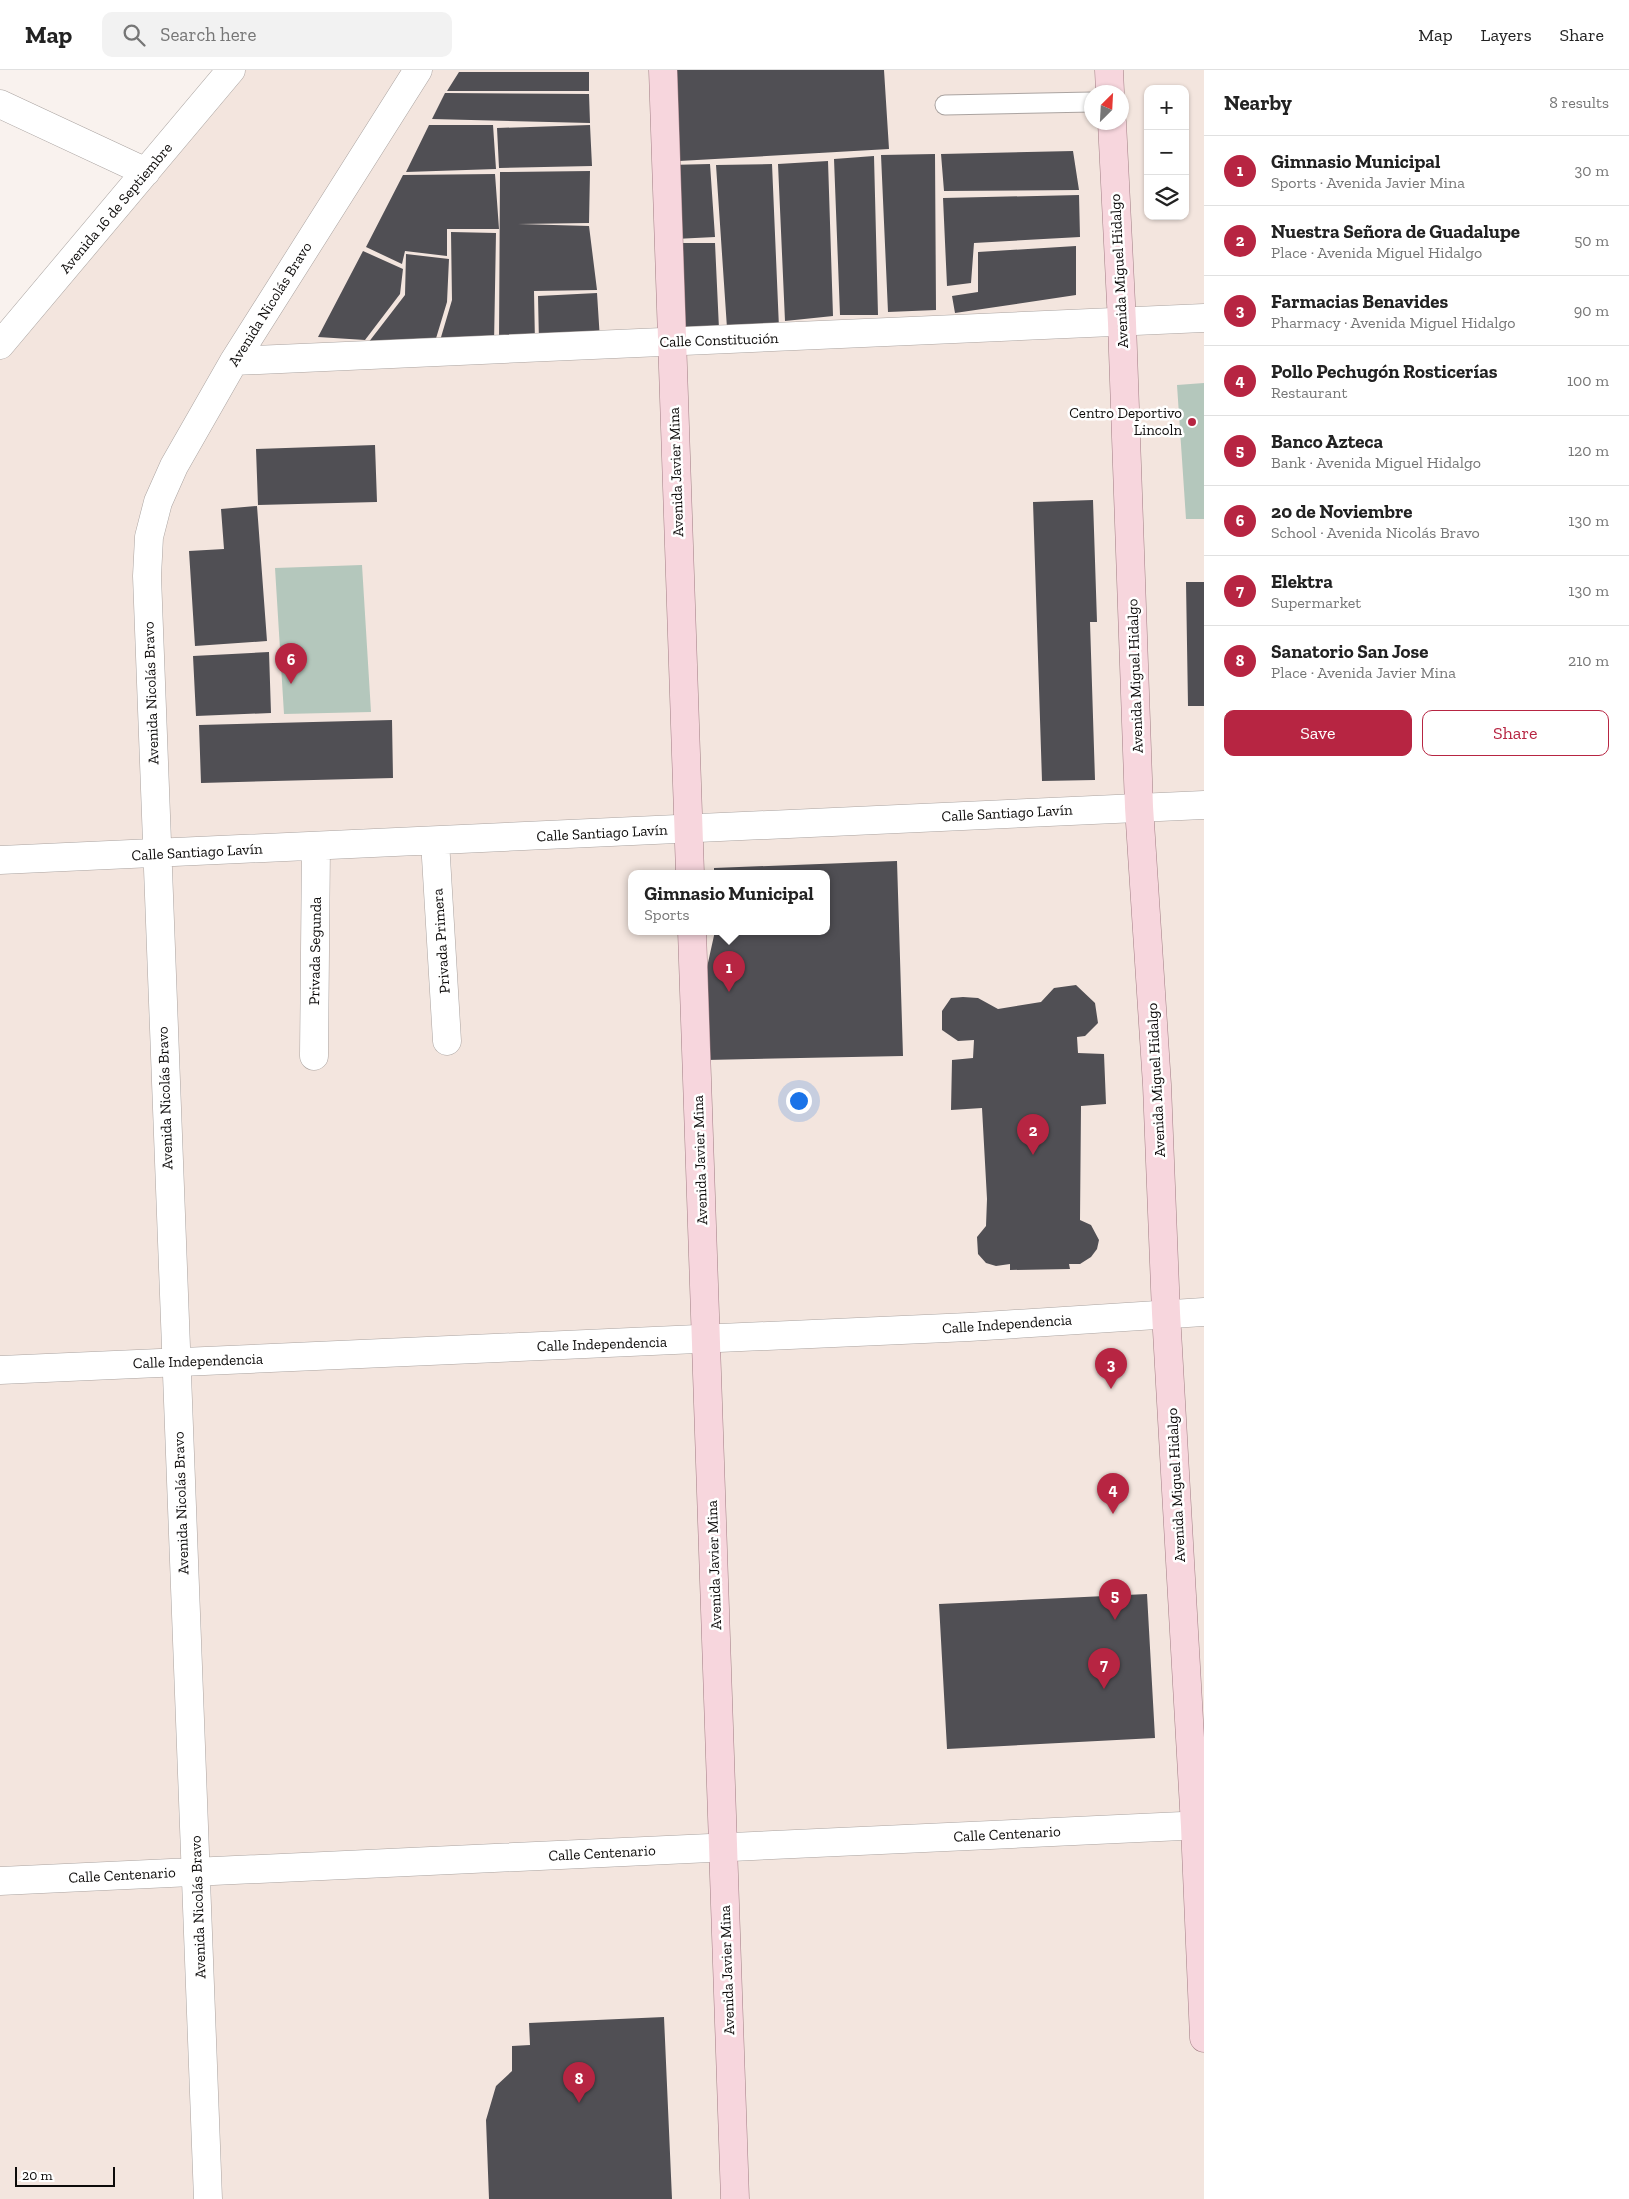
<!DOCTYPE html>
<html lang="en">
<head>
<meta charset="utf-8">
<style>
  body { margin:0; font-family:"Zilla Slab",serif; background:#f2f2f2; color:#222 }
  .controls { position:absolute; right:15px; top:15px; display:grid; overflow:hidden; border-radius:10px; box-shadow:0 1px 4px #0004 }
  .controls button { width:45px; height:45px; display:grid; place-items:center; padding:0; border:0; border-bottom:1px solid #e0e0e0; background:#fff; color:#222; font:25px sans-serif }
  .compass { position:absolute; left:1084px; top:15px; width:45px; height:45px; border-radius:50%; background:#fff; box-shadow:0 1px 4px #0004; rotate:24deg }
  .scale { position:absolute; left:15px; bottom:12px; width:100px; box-sizing:border-box; padding-left:5px; border:2px solid #0d0b0a; border-top:0; font-size:14px; line-height:18px; white-space:nowrap; color:#0d0b0a; -webkit-text-stroke:4px #fff; paint-order:stroke }
  .you { position:absolute; left:798px; top:1030px; width:18px; height:18px; margin:-12px; border:4px solid #fff; border-radius:50%; background:#1a73e8; box-shadow:0 0 0 8px #1a73e833 }
  .badge { display:grid; place-items:center; width:32px; height:32px; border-radius:50%; background:#b72542; color:#fff; font-size:16px; font-weight:700 }
  .pin { position:absolute; translate:-50% -41px; filter:drop-shadow(0 1px 2px #0008) }
  .pin::after { content:''; position:absolute; top:26px; width:18px; height:15px; background:inherit; clip-path:polygon(0 0,100% 0,50% 100%) }
  .popup { position:absolute; left:628px; top:800px; width:202px; height:65px; box-sizing:border-box; display:grid; place-content:center; border-radius:10px; background:#fff; filter:drop-shadow(0 1px 4px #0005); font-size:16px; white-space:nowrap; color:#767676 }
  .popup b { font-size:19px; color:#222 }
  .popup::after { content:''; position:absolute; left:50%; top:100%; margin-left:-10px; border:10px solid transparent; border-top-color:#fff }
  .list { margin:0; padding:0; list-style:none }
  h2 { display:flex; justify-content:space-between; align-items:center; height:65px; margin:0; padding:0 20px; font-size:21px }
  h2 small { font-size:16px; font-weight:400; color:#767676 }
  .list li { display:grid; grid-template-columns:32px 1fr auto; gap:15px; align-items:center; box-sizing:border-box; height:70px; padding:0 20px; border-top:1px solid #e0e0e0 }
  .list b { display:block; font-size:19px; white-space:nowrap }
  .list p { margin:0; font-size:16px; white-space:nowrap; color:#767676 }
  .list em { font-size:16px; font-style:normal; color:#767676 }
  .actions { display:flex; gap:10px; padding:15px 20px }
  .actions a { flex:1; padding:11px 0; border:1px solid #b72542; border-radius:10px; text-align:center; font-size:18px; color:#b72542 }
  .actions .main { background:#b72542; color:#fff }
  .icon { flex:none; width:28px; height:28px; fill:none; stroke:currentColor; stroke-width:2; stroke-linecap:round; stroke-linejoin:round }
  .map { position:relative; flex:none; width:1204px; height:2129px; overflow:hidden }
  header { display:flex; align-items:center; gap:30px; box-sizing:border-box; height:70px; padding:0 25px; background:#fff; border-bottom:1px solid #e0e0e0 }
  header strong { font-size:24px }
  nav { display:flex; gap:28px; margin-inline-start:auto; font-size:18px }
  .search { width:350px; height:45px; background:#f2f2f2; display:flex; align-items:center; gap:12px; box-sizing:border-box; padding:0 18px; border-radius:10px; color:#767676; font-size:19px }
  main { display:flex }
  aside { flex:1; background:#fff }
  .map>svg:first-child { display:block }
  .built { fill:#f3e5de; fill-rule:evenodd }
  .green { fill:#b4c7bc }
  .building { fill:#504f54 }
  .lines { fill:none; stroke-linecap:round; stroke-linejoin:round }
  .service-casing { stroke:#aaa3a0; stroke-width:21 }
  .minor-casing { stroke:#aaa3a0; stroke-width:29 }
  .secondary-casing { stroke:#aaa3a0; stroke-width:29 }
  .primary-casing { stroke:#a17d84; stroke-width:29 }
  .service { stroke:#fff; stroke-width:19 }
  .minor { stroke:#fff; stroke-width:28 }
  .secondary { stroke:#fff; stroke-width:28 }
  .primary { stroke:#f7d6dd; stroke-width:28 }
  .poi-dot { fill:#b72542; stroke:#fff; stroke-width:2 }
  .labels { text-anchor:middle; stroke-width:5; stroke-linejoin:round; paint-order:stroke }
  .street-label { font-size:15px; fill:#0d0b0a; stroke:#fff }
  .poi-label { font-size:15px; fill:#0d0b0a; stroke:#fff; text-anchor:end }
</style>
</head>
<body>
<header>
<strong>Map</strong>
<div class="search"><svg class="icon" aria-label="search" viewBox="0 0 24 24"><circle cx="10" cy="10" r="6"/><path d="M15 15l6 6"/></svg>Search here</div>
<nav><a>Map</a><a>Layers</a><a>Share</a></nav>
</header>
<main>
<div class="map">
<svg width="1204" height="2129" viewBox="0 0 1204 2129">
  <rect width="100%" height="100%" fill="#f9f2ee"/>
  <path class="built" d="M244,0h960v2129h-1204v-1839zM1148,19h37v127h-37zM1092,22h30v30h-30zM632,803h194v58h-194z"/>
  <path class="green" d="M1204,313v136h-18l-9,-134z
    M362,495l9,147 -87,2 -9,-146z"/>
  <path class="building" d="M673,0h211l5,79 -210,12z
    M459,2h130v19h-142z
    M445,23l144,1 1,29 -158,-4z
    M429,55h64l3,44 -90,3z
    M590,55l2,41 -93,2 -2,-40z
    M1073,81l6,39 -135,1 -3,-37z
    M935,84l1,156 -48,2 -7,-157z
    M874,86l4,159h-38l-6,-156z
    M828,91l5,155 -48,5 -7,-157z
    M710,94l5,73 -40,2 -6,-74z
    M772,94l7,164h-52l-11,-163z
    M590,101l-1,52 -71,1 71,2 8,64 -63,1 1,53 -36,-1 1,-171z
    M495,104l4,55h-52v27l-42,-5 -3,13 -36,-17 37,-72z
    M1079,125l1,42 -106,6 -3,40 -24,3 -4,-88z
    M451,162l45,1 -2,111h-55l13,-44z
    M676,173h39l4,86 -41,3z
    M1076,176v49l-121,18 -3,-17 26,-4v-40z
    M363,181l40,18 -3,25 -35,46 -47,-3z
    M406,184l43,5 -2,43 -13,43 -66,-2 37,-48z
    M597,223l3,47 -61,3 -1,-47z
    M375,375l2,57 -119,3 -2,-56z
    M1093,430l4,122h-7l5,158 -53,1 -9,-279z
    M257,436l10,135 -72,5 -6,-95 35,-2 -3,-40z
    M1186,512h18v124h-16z
    M269,582l2,61 -75,3 -3,-60z
    M392,650l1,58 -192,5 -2,-58z
    M897,791l6,195 -197,4 -6,-61 15,-68h111v-58h-112v-5z
    M1076,915l19,18 3,20 -13,13 -8,1 1,16 26,1 2,50 -25,2 -1,114 11,5 8,15 -2,9 -6,8 -11,7h-11l1,5 -60,1v-6l-14,2 -10,-3 -8,-9 -1,-17 9,-11 1,-27 -5,-91 -31,2 1,-50 21,-2 1,-18 -16,1 -16,-11v-19l9,-13 12,-1 15,1 20,11 43,-7 13,-14z
    M1147,1524l8,144 -208,11 -8,-145z
    M664,1947l8,182h-183l-3,-79 10,-34 16,-15v-25l18,-1 -1,-22z"/>
  <g class="lines">
    <g class="service-casing">
      <path id="service" d="M945,35l147,-3"/>
    </g>
    <g class="minor-casing">
      <path id="minor" d="M0,34l146,68
        M0,275l231,-275
        M234,291l970,-43
        M435,771l12,200
        M0,790l1204,-55
        M314,986l2,-210
        M0,1811l1204,-56
        M208,2129l-61,-1623 2,-39 9,-35 16,-36 60,-105 184,-291"/>
    </g>
    <g class="secondary-casing">
      <path id="secondary" d="M0,1300l969,-43 235,-15"/>
    </g>
    <g class="primary-casing">
      <path id="primary" d="M663,0l27,803
        M1109,0l1,22
        M1112,52l10,201 17,484 18,278 9,228 29,513 9,212
        M692,861l43,1268"/>
    </g>
    <use href="#service" class="service"/>
    <use href="#minor" class="minor"/>
    <use href="#secondary" class="secondary"/>
    <use href="#primary" class="primary"/>
  </g>
  <circle class="poi-dot" cx="1192" cy="352" r="5"/>
  <g class="labels">
    <g class="street-label">
      <text transform="translate(116 138) rotate(-50)" y="5">Avenida 16 de Septiembre</text>
      <text transform="translate(1119 201) rotate(-93)" y="5">Avenida Miguel Hidalgo</text>
      <text transform="translate(270 234) rotate(-58)" y="5">Avenida Nicolás Bravo</text>
      <text transform="translate(719 270) rotate(-2)" y="5">Calle Constitución</text>
      <text transform="translate(676 402) rotate(-92)" y="5">Avenida Javier Mina</text>
      <text transform="translate(1135 606) rotate(-92)" y="5">Avenida Miguel Hidalgo</text>
      <text transform="translate(151 623) rotate(-92)" y="5">Avenida Nicolás Bravo</text>
      <text transform="translate(1007 743) rotate(-3)" y="5">Calle Santiago Lavín</text>
      <text transform="translate(602 763) rotate(-3)" y="5">Calle Santiago Lavín</text>
      <text transform="translate(197 782) rotate(-3)" y="5">Calle Santiago Lavín</text>
      <text transform="translate(441 871) rotate(-94)" y="5">Privada Primera</text>
      <text transform="translate(315 881) rotate(-89)" y="5">Privada Segunda</text>
      <text transform="translate(1156 1010) rotate(-93)" y="5">Avenida Miguel Hidalgo</text>
      <text transform="translate(165 1028) rotate(-92)" y="5">Avenida Nicolás Bravo</text>
      <text transform="translate(700 1090) rotate(-92)" y="5">Avenida Javier Mina</text>
      <text transform="translate(1007 1254) rotate(-4)" y="5">Calle Independencia</text>
      <text transform="translate(602 1274) rotate(-2)" y="5">Calle Independencia</text>
      <text transform="translate(198 1291) rotate(-2)" y="5">Calle Independencia</text>
      <text transform="translate(1176 1415) rotate(-93)" y="5">Avenida Miguel Hidalgo</text>
      <text transform="translate(181 1433) rotate(-92)" y="5">Avenida Nicolás Bravo</text>
      <text transform="translate(714 1495) rotate(-92)" y="5">Avenida Javier Mina</text>
      <text transform="translate(1007 1764) rotate(-3)" y="5">Calle Centenario</text>
      <text transform="translate(602 1783) rotate(-3)" y="5">Calle Centenario</text>
      <text transform="translate(122 1805) rotate(-3)" y="5">Calle Centenario</text>
      <text transform="translate(198 1837) rotate(-92)" y="5">Avenida Nicolás Bravo</text>
      <text transform="translate(727 1900) rotate(-92)" y="5">Avenida Javier Mina</text>
    </g>
    <g class="poi-label">
      <text x="1182" y="348">Centro Deportivo<tspan x="1182" dy="17">Lincoln</tspan></text>
    </g>
  </g>
</svg>
<div class="controls">
<button>+</button>
<button>−</button>
<button><svg class="icon" aria-label="layers" viewBox="0 0 24 24"><path d="M12 4l9 5-9 5-9-5zM3 14l9 5 9-5"/></svg></button>
</div>
<svg class="compass" viewBox="-18 -18 36 36"><path d="M0-13l5 13h-10z" fill="#e53935"/><path d="M0 13l5-13h-10z" fill="#767676"/></svg>
<div class="scale">20 m</div>
<div class="you"></div>
<div class="pin badge" style="left:729px;top:922px">1</div>
<div class="popup"><b>Gimnasio Municipal</b>Sports</div>
<div class="pin badge" style="left:1033px;top:1085px">2</div>
<div class="pin badge" style="left:1111px;top:1319px">3</div>
<div class="pin badge" style="left:1113px;top:1444px">4</div>
<div class="pin badge" style="left:1115px;top:1550px">5</div>
<div class="pin badge" style="left:291px;top:614px">6</div>
<div class="pin badge" style="left:1104px;top:1619px">7</div>
<div class="pin badge" style="left:579px;top:2033px">8</div>
</div>
<aside>
<h2>Nearby<small>8 results</small></h2>
<ul class="list">
<li><span class="badge">1</span><div><b>Gimnasio Municipal</b><p>Sports · Avenida Javier Mina</p></div><em>30 m</em></li>
<li><span class="badge">2</span><div><b>Nuestra Señora de Guadalupe</b><p>Place · Avenida Miguel Hidalgo</p></div><em>50 m</em></li>
<li><span class="badge">3</span><div><b>Farmacias Benavides</b><p>Pharmacy · Avenida Miguel Hidalgo</p></div><em>90 m</em></li>
<li><span class="badge">4</span><div><b>Pollo Pechugón Rosticerías</b><p>Restaurant</p></div><em>100 m</em></li>
<li><span class="badge">5</span><div><b>Banco Azteca</b><p>Bank · Avenida Miguel Hidalgo</p></div><em>120 m</em></li>
<li><span class="badge">6</span><div><b>20 de Noviembre</b><p>School · Avenida Nicolás Bravo</p></div><em>130 m</em></li>
<li><span class="badge">7</span><div><b>Elektra</b><p>Supermarket</p></div><em>130 m</em></li>
<li><span class="badge">8</span><div><b>Sanatorio San Jose</b><p>Place · Avenida Javier Mina</p></div><em>210 m</em></li>
</ul>
<div class="actions"><a class="main">Save</a><a>Share</a></div>
</aside>
</main>
</body>
</html>
